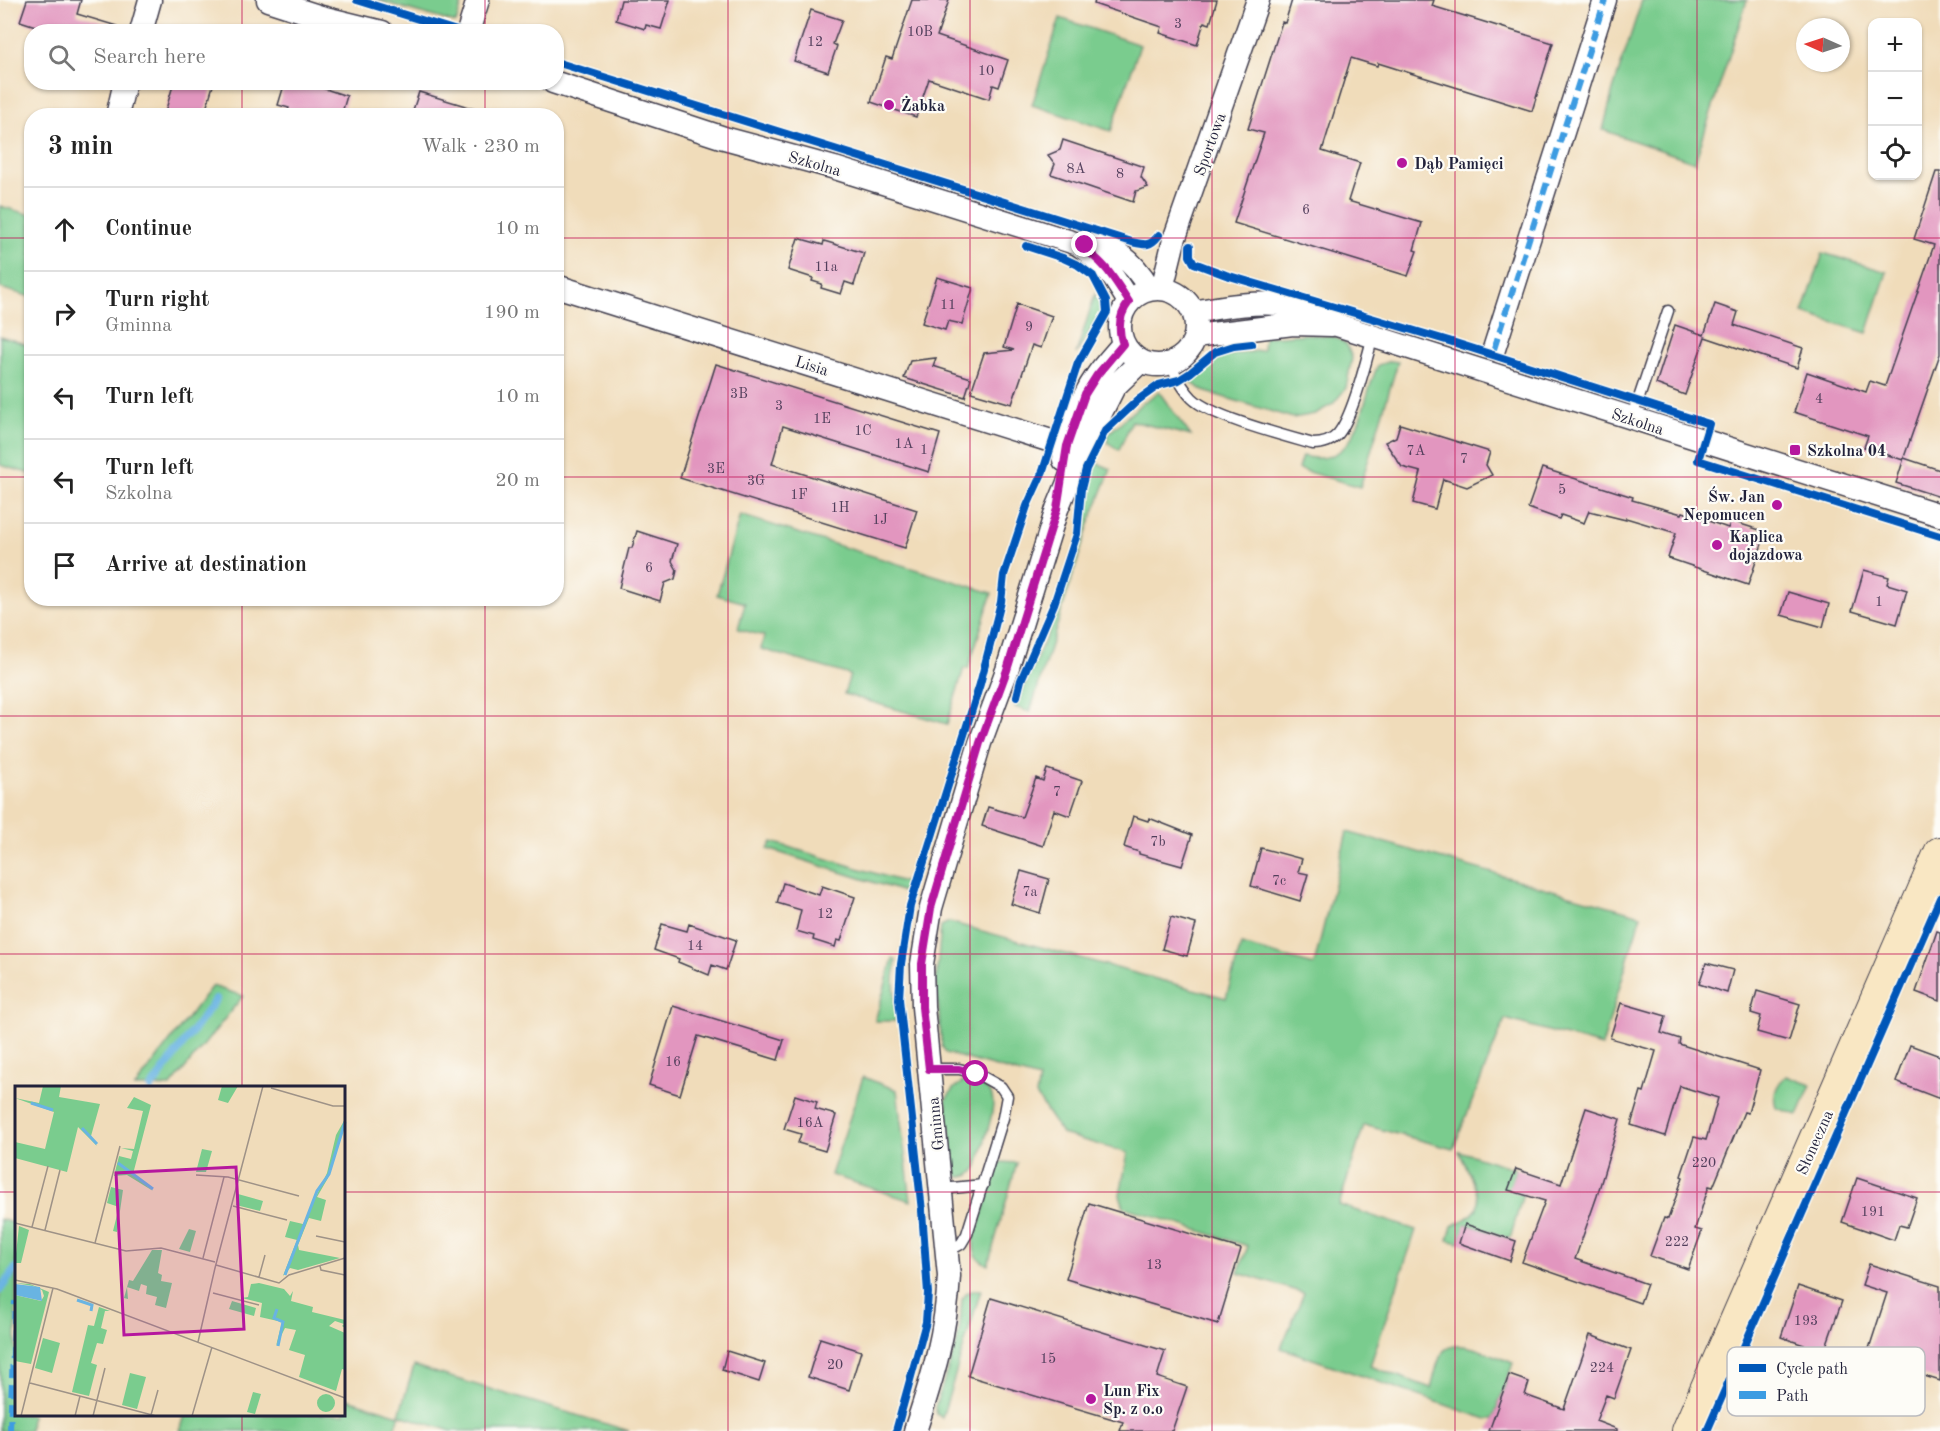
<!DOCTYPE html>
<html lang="en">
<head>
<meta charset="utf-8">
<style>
  body { margin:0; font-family:"Old Standard TT",serif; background:#f6f6f6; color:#222 }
  .controls { position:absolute; right:18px; top:18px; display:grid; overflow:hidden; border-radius:12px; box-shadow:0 2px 4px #0004 }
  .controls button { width:54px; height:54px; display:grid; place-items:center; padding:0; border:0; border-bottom:2px solid #e0e0e0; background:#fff; color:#222; font:30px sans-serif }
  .compass { position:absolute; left:1796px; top:18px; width:54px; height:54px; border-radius:50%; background:#fff; box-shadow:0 2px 4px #0004; rotate:273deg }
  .stop { position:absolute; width:18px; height:18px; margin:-14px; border:4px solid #b5179e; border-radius:50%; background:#fff }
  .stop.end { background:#b5179e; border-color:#fff; box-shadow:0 2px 6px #0008 }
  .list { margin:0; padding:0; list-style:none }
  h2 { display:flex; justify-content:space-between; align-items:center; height:78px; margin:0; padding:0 24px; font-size:26px }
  h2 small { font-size:20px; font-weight:400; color:#767676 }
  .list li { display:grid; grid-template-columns:39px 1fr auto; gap:18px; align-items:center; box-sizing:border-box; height:84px; padding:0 24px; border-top:2px solid #e0e0e0 }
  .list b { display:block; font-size:22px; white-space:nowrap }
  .list p { margin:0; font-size:20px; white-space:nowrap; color:#767676 }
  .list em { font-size:20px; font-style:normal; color:#767676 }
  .icon { flex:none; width:33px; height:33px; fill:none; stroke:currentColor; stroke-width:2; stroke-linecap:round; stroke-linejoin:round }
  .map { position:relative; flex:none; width:1940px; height:1431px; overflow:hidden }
  .search { position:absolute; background:#fff; box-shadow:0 2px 4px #0004; left:24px; top:24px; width:540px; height:66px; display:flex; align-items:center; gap:15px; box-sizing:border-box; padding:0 21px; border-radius:24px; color:#767676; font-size:22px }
  .panel { position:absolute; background:#fff; box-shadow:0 2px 4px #0004; left:24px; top:108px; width:540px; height:498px; border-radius:24px }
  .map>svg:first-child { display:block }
  .green { fill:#7acc8e; stroke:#4e7764; stroke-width:1.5 }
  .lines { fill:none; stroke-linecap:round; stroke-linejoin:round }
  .stream { stroke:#69b4e2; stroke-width:8 }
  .building { fill:#e296bf }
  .service-casing { stroke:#413e4e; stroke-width:13 }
  .minor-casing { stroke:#413e4e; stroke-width:25 }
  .secondary-casing { stroke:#413e4e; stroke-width:34 }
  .service { stroke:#fff; stroke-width:10 }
  .minor { stroke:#fff; stroke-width:22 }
  .secondary { stroke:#f9e7c3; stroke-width:32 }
  .quiet { stroke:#3c9ce2; stroke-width:6; stroke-dasharray:12 6; stroke-linecap:butt }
  .cycleway-casing { stroke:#fdfcf7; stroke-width:11 }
  .cycleway { stroke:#0057b8; stroke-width:8 }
  .route { stroke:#b5179e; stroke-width:8 }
  .grid { fill:none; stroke:#c2185b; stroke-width:1.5; stroke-opacity:0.55 }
  .poi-dot { fill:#b5179e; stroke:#fdfcf7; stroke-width:2 }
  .labels { text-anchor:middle; stroke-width:4.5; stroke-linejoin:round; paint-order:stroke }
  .number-label { font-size:14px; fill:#523f5c }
  .poi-label { font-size:16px; font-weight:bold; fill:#22223b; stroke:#fdfcf7; text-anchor:start }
  .street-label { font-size:16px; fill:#22223b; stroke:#fdfcf7 }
  .inset-river { fill:none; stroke:#69b4e2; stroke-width:3 }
  .inset-road { fill:none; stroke:#9e9287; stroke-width:1.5 }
  .view { fill:#b5179e; fill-opacity:0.15; stroke:#b5179e; stroke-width:3 }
  .inset-edge { fill:none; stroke:#22223b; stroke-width:3 }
  .key { fill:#fdfcf7; stroke:#bbbbbf; stroke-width:1.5 }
  .key-label { font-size:16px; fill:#22223b }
</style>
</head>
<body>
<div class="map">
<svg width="1940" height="1431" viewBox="0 0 1940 1431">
  <rect width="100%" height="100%" fill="#fdfcf7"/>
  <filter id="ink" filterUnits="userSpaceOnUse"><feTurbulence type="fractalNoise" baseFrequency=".0167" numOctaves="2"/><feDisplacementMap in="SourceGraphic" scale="12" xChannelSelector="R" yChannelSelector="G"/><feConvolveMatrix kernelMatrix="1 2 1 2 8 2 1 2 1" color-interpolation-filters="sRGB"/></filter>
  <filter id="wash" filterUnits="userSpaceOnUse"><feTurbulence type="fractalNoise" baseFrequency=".008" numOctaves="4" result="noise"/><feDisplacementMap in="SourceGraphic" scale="24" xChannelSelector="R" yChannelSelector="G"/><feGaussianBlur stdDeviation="1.35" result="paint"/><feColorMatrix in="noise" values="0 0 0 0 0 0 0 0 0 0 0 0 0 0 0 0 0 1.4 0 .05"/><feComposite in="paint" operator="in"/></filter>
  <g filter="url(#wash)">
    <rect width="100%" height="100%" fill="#f0dcba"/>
    <path class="green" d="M376,0h87l-7,23z
      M1642,0h105l-52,162 -92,-32 10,-40z
      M1060,18l80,27 -29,86 -79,-26z
      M0,206l31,9v82l-31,-9z
      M1823,253l64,19 -20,61 -64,-20z
      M1095,294l7,12 -1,7 -25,41z
      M1310,334l25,3 12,8 5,13 -6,30 -13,16 -18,10 -22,4 -90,-27 -12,-9 18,-20 15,-6 39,-6 1,-13z
      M0,336l31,10v128l-31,-9z
      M1390,361l8,1 -38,125 -62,-18 4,-13c59,15 58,-54 76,-91z
      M1159,392l32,44 -59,-15 -13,29 -12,-8 1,-8 33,-30z
      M1095,462l16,7 -23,58 -58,185 -15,-5 43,-97 19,-60 5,-22 4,-40z
      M740,515l252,78 -24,76 -4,-1 -17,56 -103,-30 6,-19 -89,-26 3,-13 -26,-7 7,-26 -28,-8z
      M1347,832l294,83 -39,131 -97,-27 -52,130 -89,-24 -25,80 77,25 -46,136 61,22c4,-12 5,-26 12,-36 12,-17 55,5 70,11l-20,56h-7l-205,-71 23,-55 -66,-20 10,-27 -124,-39 -4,-12 8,-42 -66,-19 -26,-39 3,-16 -93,-26 -4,-7 -6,-64 5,-56 8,-4 277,76 15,-53 73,20z
      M772,842l135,41 -3,9 -136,-43z
      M893,958l3,2 -2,20 2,41h-21z
      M212,986l31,10 -73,91h-35z
      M1786,1076l25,9 -13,30 -22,-7c-4,-13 1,-24 10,-32z
      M863,1077l34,13 14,111 -80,-26z
      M964,1081c34,5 32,19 24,48 -3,12 -7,25 -10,37 -5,8 -10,11 -20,11l-4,-8 -8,-70 7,-10z
      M1459,1151l57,18 -7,20 14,5 -13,45 -44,-15 -7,19 -11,-3 4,-14c9,-5 19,-8 24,-16 8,-12 -12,-46 -17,-59z
      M1001,1162l16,1 -29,102c-11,-5 -15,-12 -14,-25l23,-73z
      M0,1219l16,5v190l15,1 -1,16h-30z
      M975,1290h6l-39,128 -5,-4 -2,-7 22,-64 3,-18 2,-26 5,-6z
      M414,1366l215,65h-178l-51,-16 -6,16h-214l5,-16 159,-1v-16l55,17z"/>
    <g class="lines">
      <path class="stream" d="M151,1088l65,-89
        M0,1290l16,-22"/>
    </g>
    <g id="blocks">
      <path class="building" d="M27,0h54l-4,14 40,12 -1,6h-62l-34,-11z
        M621,0h49l-9,29 -15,-4 -1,4 -29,-9z
        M912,0h37l-12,36 71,24 -9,27 -6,-2 -4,14 -60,-20 -13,38 -45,-15 15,-45 6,2z
        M1095,0h122l-7,24 -6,-2 -7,23 -37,-12 2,-6 -68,-23z
        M1292,0h142l-2,6 121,37 -21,68 -154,-48 -1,3 -26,-8 -29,93 38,12 -12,38 74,22 -8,27 3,1 -9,25 -174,-53 30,-90 -16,-4 34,-107 3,1z
        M811,10l31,10 -9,24 4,2 -9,26 -34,-11z
        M174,82h40l-10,34h-40z
        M285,82h32l-1,4 31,10 -6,20h-55l3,-8 -11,-3z
        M419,92l60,18 -1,6h-67z
        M1063,140l81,27 -3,10 7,10 -12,4 -3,11 -82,-28 4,-10 -7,-9 12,-5z
        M1936,172h4v182l-37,106 -39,-13 4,-11 -74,-24 13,-40 59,20 4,-11 15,5 49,-141 -20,-6z
        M798,238l25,7 1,-4 40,12 -10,32 -9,-3 -4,12 -20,-6 1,-4 -10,-3 1,-3 -25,-8z
        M937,277l36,11 -11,36 -14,-3 -3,9 -23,-7z
        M1017,304l35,12 -11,32 -9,-3 -20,59 -41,-12 13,-39 30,-3 -10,-3z
        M1715,304l23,8 -4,13 69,23 -6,20 -92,-31 -20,58 -29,-11 19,-59 29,10z
        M936,358l-3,8 38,12 -6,19 -61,-19 6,-17z
        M716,364l224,70 -11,38 -146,-46 -11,38 145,46 -12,38 -225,-70z
        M1400,424l90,28 -4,13 6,10 -25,12 -24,-8 -8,30 -22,-6 8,-31 -19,-5 -17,-25 11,-5z
        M1904,458l36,12v27l-44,-14z
        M1542,468l91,29 -1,3 50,14 1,-2 45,16 3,-7 35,11 -18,53 -80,-27 8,-25 -50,-15v2l-37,-9 -5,12 -23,-8 -2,4 -31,-11z
        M637,531l40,13 -5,17 5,9 -2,9 -10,4 -5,18 -41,-13 10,-40h3z
        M1864,570l25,7 -2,7 20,6 -10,34 -45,-13z
        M1788,592l41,12 -6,23 -42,-12z
        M1047,769l35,12 -12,35 -16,-6 -11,36 -61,-20 6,-19 34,10 14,-39 7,3z
        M1133,816l15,5 1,-3 43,17 -10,31 -43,-12v-2l-15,-5z
        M1261,848l41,11 -4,13 10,2 -8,27 -49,-15z
        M1021,871l28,8 -9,34 -29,-9z
        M783,883l36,12 3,-9 33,11 -14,44 -4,-1 -2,7 -22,-7 1,-4 -18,-5 5,-21 -24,-7z
        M1171,917l25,7 -9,32 -25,-7z
        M662,924l25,7 2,-7 47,16 -10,30 -14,-5 -3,10 -31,-13 1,-3 -25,-9z
        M1937,931l3,1v69l-24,-9z
        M1706,963l27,7 -6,23 -28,-9z
        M1757,991l43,13 -11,37 -32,-9 4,-16 -10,-3z
        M1621,1003l45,13 -5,17 19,6 -1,5 81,26 -12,43 -4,-1 -31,75 -4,-1 -14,43 7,2 -14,38 -38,-13 14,-38 4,1 15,-42 -2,-1 13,-39 12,3 12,-42 -38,-12 -15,50 -34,-11 10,-34 3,1 12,-41 -46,-13z
        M673,1006l111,34 -6,20 -80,-24 -18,59 -31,-10z
        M1910,1045l30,11v43l-44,-17z
        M795,1095l22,7 -2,7 21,6 -11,36 -27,-8 3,-9 -17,-5z
        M1586,1108l34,11 -23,77 -22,63 72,25 -7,19 -118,-41 23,-61 -37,-11 8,-21 45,15z
        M1857,1178l60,20 -10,29 -8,-2 -5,15 -52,-18z
        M1089,1203l152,46 -23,75 -152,-45z
        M1465,1224l51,17 -6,20 -51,-18z
        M1869,1264l71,22v95l-44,-14 -2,7 -30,-10 23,-71 -25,-8z
        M1798,1286l44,15 -18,51 -43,-15z
        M991,1298l174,53 -8,26 30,10 -15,44h-52l3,-9 -155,-46z
        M1590,1335l41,15 -17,48 -8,-3 -10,26 21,8v2h-128l20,-56 20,7 -4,13 39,14z
        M820,1338l41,13 -12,39 -41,-13z
        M727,1351l38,12 -6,19 -37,-12z"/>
    </g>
  </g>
  <g filter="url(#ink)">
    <use href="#blocks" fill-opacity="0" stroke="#413e4e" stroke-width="1.5"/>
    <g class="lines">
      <g class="service-casing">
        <path id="service" d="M1169,363c7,12 13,25 23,35 19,19 93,38 121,46 10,0 18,-2 25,-10 15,-18 28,-73 35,-98
          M1630,418l8,-17 30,-90
          M929,1069h30l17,4 25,14 6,9 -4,22 -36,116 -6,10 -13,7
          M942,1189l41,-4"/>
      </g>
      <g class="minor-casing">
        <path id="minor" d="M268,0l53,17 61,15
          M141,32l9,-32
          M468,32l10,-32
          M553,82l171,56 111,30 243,76c38,4 52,12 72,45
          M117,116l8,-34
          M1079,245c27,19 33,29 50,57
          M556,286l511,160
          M1120 327a38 38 0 1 1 76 0a38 38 0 1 1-76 0Z
          M1162,289l12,-49 84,-240
          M1193,312c33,-6 68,-12 102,-6 15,3 28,12 42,19l603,190
          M1195,336l98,-12 39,1
          M1494,349l111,-349
          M1064,460c5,-28 16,-60 32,-83 8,-12 18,-22 27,-33
          M915,1431c18,-55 31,-96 34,-155l-26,-269 -1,-43 9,-56 49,-165 27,-73 50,-161 22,-53 35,-69 27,-26"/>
      </g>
      <g class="secondary-casing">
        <path id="secondary" d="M1688,1431l252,-578"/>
      </g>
      <use href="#service" class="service"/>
      <use href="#minor" class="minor"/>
      <use href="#secondary" class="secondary"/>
      <path class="quiet" d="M1494,349l111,-349
        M10,1431l5,-130"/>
      <g class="cycleway-casing">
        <path id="cycleway" d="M357,0l103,32
          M556,62l576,180c13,3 18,5 27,-7
          M1190,246v10l4,7 32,12 223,66 260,83 -11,36 242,76
          M1017,696l4,-16 33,-76 23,-70 4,-45 5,-20 19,-38 33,-31 21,-15 20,-5 11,-7 25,-21 19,-6 18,-2
          M896,1431l30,-109 2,-29 -6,-82 -23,-212 2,-35 9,-58 70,-222 21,-82 3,-27 23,-69 16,-35 35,-108 29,-51 -1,-11 -13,-25 -15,-11 -15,-7 -37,-12
          M1707,1431l233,-533"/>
      </g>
      <use href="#cycleway" class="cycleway"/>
    </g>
  </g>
  <g class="lines" filter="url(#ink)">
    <path class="route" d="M976,1074l-17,-5h-30l-7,-62v-43l9,-56 49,-165 27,-73 50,-161 10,-63 18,-52 12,-19 26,-31c-6,-16 -4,-29 6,-42 -18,-28 -24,-39 -51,-58l7,1"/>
  </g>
  <path class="grid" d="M242,0v32M485,0v32M728,0v1431M970,0v1431M1212,0v1431M1455,0v1431M1697,0v1431M242,82v34M485,82v34M0,238h32M556,238h1384M0,477h32M556,477h1384M242,598v490M485,598v833M0,716h1940M0,954h1940M0,1192h16M344,1192h1596M242,1414v17"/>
  <g class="poi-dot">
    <circle cx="889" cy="105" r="6"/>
    <circle cx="1402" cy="163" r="6"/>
    <rect x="1789" y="444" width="12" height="12" rx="3"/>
    <circle cx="1777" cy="505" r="6"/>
    <circle cx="1717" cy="545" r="6"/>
    <circle cx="1091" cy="1399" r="6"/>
  </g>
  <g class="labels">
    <g class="number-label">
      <text x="1178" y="28">3</text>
      <text x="920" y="36">10B</text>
      <text x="815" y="46">12</text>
      <text x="986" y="75">10</text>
      <text x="1076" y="173">8A</text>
      <text x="1120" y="178">8</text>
      <text x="1306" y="214">6</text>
      <text x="826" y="271">11a</text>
      <text x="948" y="309">11</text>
      <text x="1029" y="331">9</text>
      <text x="739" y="398">3B</text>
      <text x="1819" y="403">4</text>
      <text x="779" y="410">3</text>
      <text x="822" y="423">1E</text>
      <text x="863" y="435">1C</text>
      <text x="904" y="448">1A</text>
      <text x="924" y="454">1</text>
      <text x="1416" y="455">7A</text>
      <text x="1464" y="463">7</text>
      <text x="716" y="473">3E</text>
      <text x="756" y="485">3G</text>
      <text x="1562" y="494">5</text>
      <text x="799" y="499">1F</text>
      <text x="840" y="512">1H</text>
      <text x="880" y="524">1J</text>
      <text x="649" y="572">6</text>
      <text x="1879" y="606">1</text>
      <text x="1057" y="796">7</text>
      <text x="1158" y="846">7b</text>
      <text x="1279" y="885">7c</text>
      <text x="1030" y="896">7a</text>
      <text x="825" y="918">12</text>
      <text x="695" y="950">14</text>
      <text x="673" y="1066">16</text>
      <text x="810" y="1127">16A</text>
      <text x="1704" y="1167">220</text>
      <text x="1873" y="1216">191</text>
      <text x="1677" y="1246">222</text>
      <text x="1154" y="1269">13</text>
      <text x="1806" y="1325">193</text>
      <text x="1048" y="1363">15</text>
      <text x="835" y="1369">20</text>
      <text x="1602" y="1372">224</text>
    </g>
    <g class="poi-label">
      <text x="901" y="111">Żabka</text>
      <text x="1414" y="169">Dąb Pamięci</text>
      <text x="1807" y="456">Szkolna 04</text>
      <text x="1765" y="502" text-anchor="end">Św. Jan<tspan x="1765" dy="18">Nepomucen</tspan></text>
      <text x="1729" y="542">Kaplica<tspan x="1729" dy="18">dojazdowa</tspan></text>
      <text x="1103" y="1396">Lun Fix<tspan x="1103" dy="18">Sp. z o.o</tspan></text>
    </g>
    <g class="street-label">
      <text transform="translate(1209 144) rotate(-70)" y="6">Sportowa</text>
      <text transform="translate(815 163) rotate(16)" y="6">Szkolna</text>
      <text transform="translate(812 365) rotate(17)" y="6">Lisia</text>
      <text transform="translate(1638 421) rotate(18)" y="6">Szkolna</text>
      <text transform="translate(935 1124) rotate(-96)" y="6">Gminna</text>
      <text transform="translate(1814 1142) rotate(-66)" y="6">Słoneczna</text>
    </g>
  </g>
  <g transform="translate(15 1086)">
    <rect width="330" height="330" fill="#f0dcba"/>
    <path d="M28,0h18l-2,11 41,7 -9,32 6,10 -19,-19 -11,45 -52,-14v-16l30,7 9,-37 -39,-14 24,5zM207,0h16l-10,17 -10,-3zM119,11l17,8 -18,69 20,17 -26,-16 -13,1 5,-20 12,3 2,-8 -12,-3 13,1 9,-38 -16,-3zM330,33l-17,59 -11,19 9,3 -5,21 -12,-3 -11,27 1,5 41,8 -42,12 -8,-2 -7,8 14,-36 -12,-3 5,-16 13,3 24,-51 9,-38zM187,63l10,2 -6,21h-10zM96,101l12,3 -6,42 -4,-1 6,-24 -12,-4zM223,108l25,7 -3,10 -24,-6zM4,140l10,4 -8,33h-6zM174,143l7,2 -6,21 -11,-3zM137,164h10l-4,23 4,2 -1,6 11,2 -6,25 -11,-3 2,-8 -11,-3 1,-8 -6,-2 -2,7 -12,-4 1,12 -4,-1 5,-18 4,1zM0,197l15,1 19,8 -18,72 -16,-3v-66l26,6 3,-5 -2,-6 -9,-4zM244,197l25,6 6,7 3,-5 -2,10 22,6 -1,5 33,8v8l-3,-2 2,-2 -9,-3 -6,5 16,7v37l-3,-1 -6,22 -37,-14 6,-22 -16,-5 7,-20 -11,-2 -9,18 6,-24 -22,-5 2,-14 -20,-5 6,-1 3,-13zM217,215l24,7 -2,8 -25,-7zM84,221l11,4h-5l-4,17 6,2 -4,14 -6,-1 -6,20 6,2 -8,31 -17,-4 16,-67 6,1zM28,252l17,5 -8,30 -17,-5zM115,287l16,4 -9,32 -15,-4zM238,306l8,2 -6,20 -8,-2zM302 317a9 9 0 1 1 18 0a9 9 0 1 1-18 0Z" fill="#7acc8e"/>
    <path d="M0,198l25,3 2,14 -27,-6z" fill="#69b4e2"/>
    <path class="inset-river" d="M16,17l22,7M67,42l15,16M103,77l35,26M270,189l32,-84 12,-17 16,-52M62,214l15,5 -1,6M262,223l-3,9 9,4 -5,24"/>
    <path class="inset-road" d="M256,2l62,18h12M181,89l32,2 71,19M218,120l54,14M0,137l111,28 35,-3 54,14M17,141l16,-61M30,144l15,-60M301,150l29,6M80,157l25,-97M188,172l21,-81M201,179l63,18 10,-8 56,-17M305,180l1,4 24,5M200,182l48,-182M244,191l6,-22M0,194l42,9 288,109M198,207l46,12M183,256l17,-74M15,297l126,33M136,329l7,-25M6,330l32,-128M60,330l5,-20M78,330l12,-48M177,330l20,-69"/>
    <path class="view" d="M221,81l8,162 -120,6 -8,-162z"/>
    <rect width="330" height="330" class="inset-edge"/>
  </g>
  <rect x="1727" y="1347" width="198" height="69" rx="9" class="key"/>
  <rect x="1739" y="1364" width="27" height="8" fill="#0057b8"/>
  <rect x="1739" y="1391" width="27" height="8" fill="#3c9ce2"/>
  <g class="key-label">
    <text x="1776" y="1374">Cycle path</text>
    <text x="1776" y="1401">Path</text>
  </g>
</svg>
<div class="controls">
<button>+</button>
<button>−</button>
<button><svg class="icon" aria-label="locate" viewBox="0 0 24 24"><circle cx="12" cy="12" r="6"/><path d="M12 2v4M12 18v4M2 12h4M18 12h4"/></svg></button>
</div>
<svg class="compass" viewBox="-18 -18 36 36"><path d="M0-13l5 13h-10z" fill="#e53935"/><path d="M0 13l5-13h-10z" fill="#767676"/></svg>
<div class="stop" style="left:976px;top:1074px"></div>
<div class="stop end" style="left:1085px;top:245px"></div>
<div class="search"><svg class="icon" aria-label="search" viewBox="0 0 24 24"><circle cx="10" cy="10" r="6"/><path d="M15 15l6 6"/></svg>Search here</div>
<section class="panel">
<h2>3 min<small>Walk · 230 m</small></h2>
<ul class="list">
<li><svg class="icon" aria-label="ahead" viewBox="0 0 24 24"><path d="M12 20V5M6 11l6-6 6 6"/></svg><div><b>Continue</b></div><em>10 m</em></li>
<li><svg class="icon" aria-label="right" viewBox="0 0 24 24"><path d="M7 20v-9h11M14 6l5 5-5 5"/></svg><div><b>Turn right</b><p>Gminna</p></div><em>190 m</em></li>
<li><svg class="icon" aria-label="left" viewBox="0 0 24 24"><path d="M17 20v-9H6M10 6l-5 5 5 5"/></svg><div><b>Turn left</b></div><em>10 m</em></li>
<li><svg class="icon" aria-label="left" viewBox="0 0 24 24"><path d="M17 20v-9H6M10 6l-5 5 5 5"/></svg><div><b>Turn left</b><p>Szkolna</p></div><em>20 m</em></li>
<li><svg class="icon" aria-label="arrive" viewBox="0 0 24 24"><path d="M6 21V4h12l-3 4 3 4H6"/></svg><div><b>Arrive at destination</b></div></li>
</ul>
</section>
</div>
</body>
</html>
